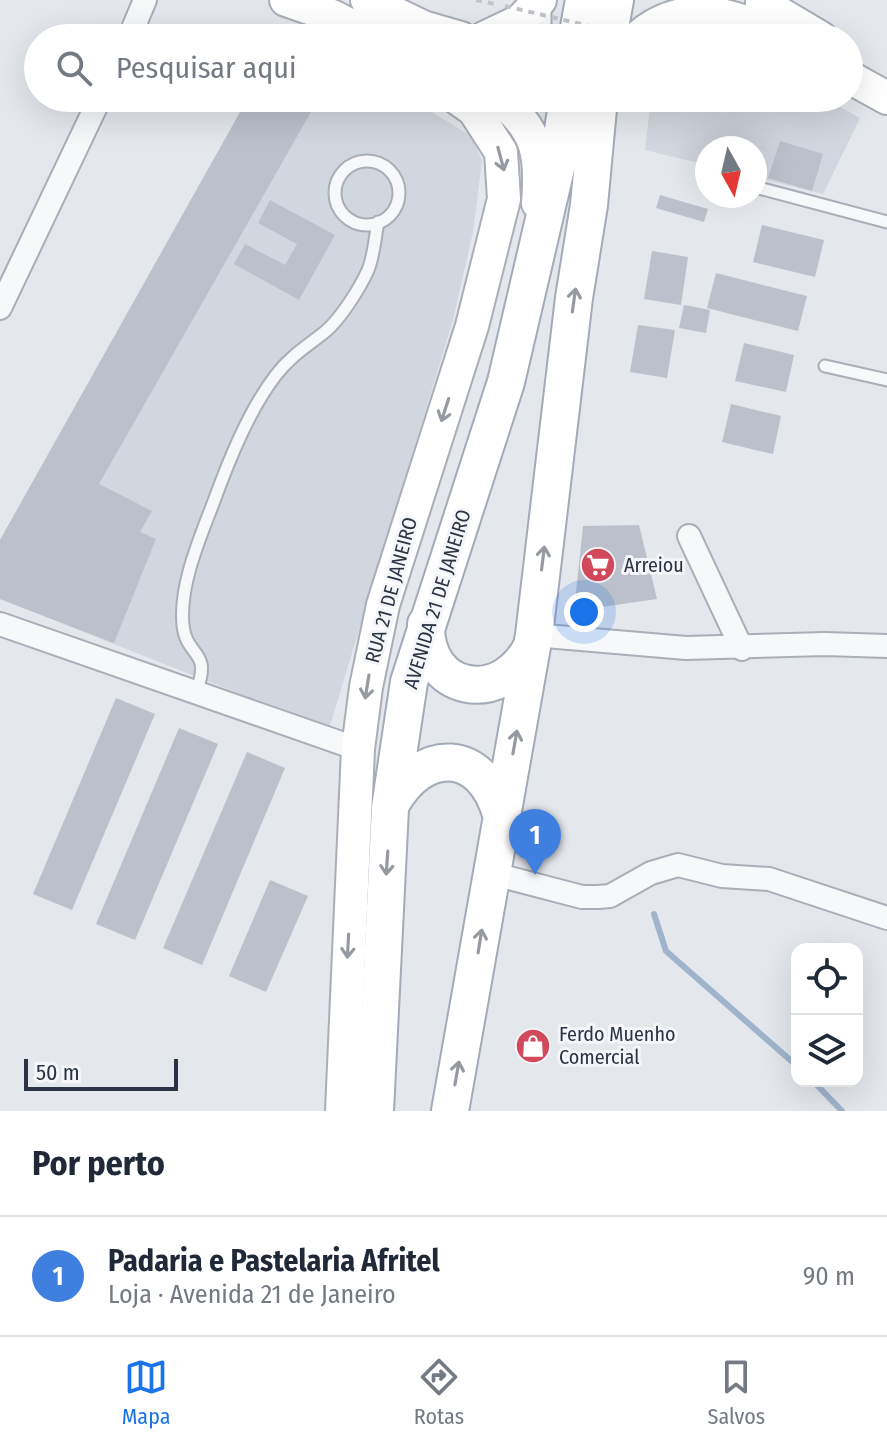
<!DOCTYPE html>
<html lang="pt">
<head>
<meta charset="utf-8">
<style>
  body { margin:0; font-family:"Fira Sans Condensed",sans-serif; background:#f2f2f3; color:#1f2937 }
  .controls { position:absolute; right:24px; bottom:24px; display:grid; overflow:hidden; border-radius:16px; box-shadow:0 8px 32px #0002 }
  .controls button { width:72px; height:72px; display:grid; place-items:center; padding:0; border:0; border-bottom:2px solid #e0e1e3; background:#fff; color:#1f2937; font:40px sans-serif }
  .compass { position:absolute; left:695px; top:136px; width:72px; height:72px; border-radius:50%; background:#fff; box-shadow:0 8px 32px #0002; rotate:172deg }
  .scale { position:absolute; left:24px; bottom:20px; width:154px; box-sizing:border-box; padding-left:8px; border:4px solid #2b3445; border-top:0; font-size:22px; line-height:28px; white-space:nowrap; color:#2b3445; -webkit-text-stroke:6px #f4f6f9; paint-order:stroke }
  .you { position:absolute; left:584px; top:612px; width:28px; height:28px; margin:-20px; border:6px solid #fff; border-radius:50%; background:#1a73e8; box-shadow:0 0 0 12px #1a73e833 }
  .badge { display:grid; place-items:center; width:52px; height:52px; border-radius:50%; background:#1a73e8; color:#fff; font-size:26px; font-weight:700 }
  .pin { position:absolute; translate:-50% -66px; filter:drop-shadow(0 2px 4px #0008) }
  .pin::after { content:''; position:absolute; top:42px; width:28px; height:24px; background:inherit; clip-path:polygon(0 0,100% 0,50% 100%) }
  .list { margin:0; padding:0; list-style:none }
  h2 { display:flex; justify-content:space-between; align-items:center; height:104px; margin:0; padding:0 32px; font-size:34px }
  h2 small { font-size:26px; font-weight:400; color:#747a83 }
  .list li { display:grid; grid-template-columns:52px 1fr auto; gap:24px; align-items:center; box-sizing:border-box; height:120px; padding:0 32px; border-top:2px solid #e0e1e3 }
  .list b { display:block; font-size:30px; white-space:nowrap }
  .list p { margin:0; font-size:26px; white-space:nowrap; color:#747a83 }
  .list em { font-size:26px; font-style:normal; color:#747a83 }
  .icon { flex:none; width:44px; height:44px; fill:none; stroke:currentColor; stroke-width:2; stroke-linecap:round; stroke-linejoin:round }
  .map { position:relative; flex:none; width:887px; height:1111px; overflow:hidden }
  .search { position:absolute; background:#fff; box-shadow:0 8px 32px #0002; left:24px; right:24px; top:24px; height:88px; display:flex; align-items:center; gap:20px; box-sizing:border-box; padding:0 28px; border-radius:44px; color:#747a83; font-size:30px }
  .sheet { height:224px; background:#fff }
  nav { display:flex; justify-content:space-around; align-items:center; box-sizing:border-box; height:112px; border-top:2px solid #e0e1e3; background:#fff; font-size:22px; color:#747a83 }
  nav a { display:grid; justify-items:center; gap:4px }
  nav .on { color:#1a73e8 }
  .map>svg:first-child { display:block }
  .built { fill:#d2d6de }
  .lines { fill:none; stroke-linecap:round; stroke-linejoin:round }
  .stream { stroke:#9fb4cc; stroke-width:6 }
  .building { fill:#bbc0ca }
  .lane-casing { stroke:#a9aeb7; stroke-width:15 }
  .street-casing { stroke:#a9aeb7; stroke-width:26 }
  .secondary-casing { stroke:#a9aeb7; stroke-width:36 }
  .primary-casing { stroke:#a3abb8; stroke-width:40 }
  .path { stroke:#c2c5cb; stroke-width:4; stroke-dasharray:6 6; stroke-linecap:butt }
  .lane { stroke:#f7f8fa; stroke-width:11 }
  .street { stroke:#f7f8fa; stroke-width:22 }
  .secondary { stroke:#fff; stroke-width:32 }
  .primary { stroke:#fff; stroke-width:36 }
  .path-bridge { stroke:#c2c5cb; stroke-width:4; stroke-dasharray:6 6; stroke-linecap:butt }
  .oneway { stroke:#959aa2 }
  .labels { text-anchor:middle; stroke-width:6; stroke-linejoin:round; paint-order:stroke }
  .poi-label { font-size:20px; fill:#2b3445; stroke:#f4f6f9; text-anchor:start }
  .street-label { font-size:20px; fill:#2b3445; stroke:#f4f6f9 }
</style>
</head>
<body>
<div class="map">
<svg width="887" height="1111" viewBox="0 0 887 1111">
  <rect width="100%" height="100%" fill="#e4e7ec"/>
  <path class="built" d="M248,98h161l62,38 11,24 -9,72 -20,88 -124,409 -329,-130v-59z
    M651,98l47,5 2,-5h124l36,20 -37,76 -68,-17v-29h-48v17l-62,-15z"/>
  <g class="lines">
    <path class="stream" d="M654,914l12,37 131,115
      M813,1081l29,30"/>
  </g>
  <path class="building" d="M288,26l22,12h-29z
    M248,98h71l-220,386 53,27 -12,21 16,7 -42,104 -114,-44v-59z
    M780,141l43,13 -11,37 -44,-13z
    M660,195l48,14 -4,13 -48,-14z
    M270,200l65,35 -36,65 -65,-36 11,-20 40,21 12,-21 -39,-21z
    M762,225l62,15 -9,37 -62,-15z
    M652,251l36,6 -7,48 -37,-6z
    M716,273l91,23 -9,35 -91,-23z
    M684,305l26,5 -4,23 -27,-5z
    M638,325l37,5 -8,48 -37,-6z
    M744,343l50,12 -8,37 -51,-11z
    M731,404l50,12 -8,38 -51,-12z
    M639,525l18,74 -83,12 9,-85z
    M116,698l39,16 -83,196 -39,-16z
    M179,728l39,16 -83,196 -39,-16z
    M247,752l38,16 -83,197 -39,-17z
    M270,880l38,16 -42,96 -37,-16z"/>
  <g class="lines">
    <g class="lane-casing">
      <path id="lane" d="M545,5v33
        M335 193a32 32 0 1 1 64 0a32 32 0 1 1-64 0Z
        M755,187l132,35
        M825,366l62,14
        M196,692c17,-43 -10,-34 -13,-67 -4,-40 17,-87 31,-124 15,-41 35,-91 62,-126 14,-19 33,-30 50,-44 15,-13 34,-43 42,-61 6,-14 7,-33 10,-48"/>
    </g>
    <g class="street-casing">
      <path id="street" d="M129,38l16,-38
        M0,308l100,-210
        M689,536l53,113
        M0,624l358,125
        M534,635l152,13 139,-4 62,2
        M490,873l92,24h16l12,-1 41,-23 27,-8 44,11 47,3 118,39"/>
    </g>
    <g class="secondary-casing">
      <path id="secondary" d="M286,0l46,16 43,22
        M367,0l56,27 38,11
        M762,3l59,35
        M484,38l36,-17 20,-21
        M637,38c43,-38 92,-28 143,0
        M849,77l38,21
        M498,98c40,31 44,57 40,105
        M342,1111l16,-362 8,-62 17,-82 89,-279 32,-127 -3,-47 -27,-42 -17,-12"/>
    </g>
    <g class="primary-casing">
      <path id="primary" d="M577,38l7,-38
        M608,38l7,-38
        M426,624c-2,68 74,83 105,24
        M391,804c32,-58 91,-56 110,10
        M375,1111l15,-303 19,-126 97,-300 53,-227 9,-57
        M450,1111l84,-476 40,-337 15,-93 10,-107"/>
    </g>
    <path class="path" d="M476,0l19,4"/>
    <use href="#lane" class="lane"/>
    <use href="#street" class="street"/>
    <use href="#secondary" class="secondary"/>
    <use href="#primary" class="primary"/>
    <path class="path-bridge" d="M505,6l135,32"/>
  </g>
  <defs><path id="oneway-shaft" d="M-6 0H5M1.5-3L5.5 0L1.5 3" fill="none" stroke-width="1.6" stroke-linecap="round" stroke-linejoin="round" transform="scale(2)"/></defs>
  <g class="oneway">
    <use href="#oneway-shaft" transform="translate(501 159) rotate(75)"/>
    <use href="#oneway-shaft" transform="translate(574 300) rotate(-82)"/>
    <use href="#oneway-shaft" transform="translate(445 410) rotate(108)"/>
    <use href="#oneway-shaft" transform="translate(543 558) rotate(-83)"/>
    <use href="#oneway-shaft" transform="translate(367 687) rotate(99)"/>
    <use href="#oneway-shaft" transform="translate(515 742) rotate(-80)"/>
    <use href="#oneway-shaft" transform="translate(387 863) rotate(94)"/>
    <use href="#oneway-shaft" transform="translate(480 941) rotate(-81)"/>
    <use href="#oneway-shaft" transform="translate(348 946) rotate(93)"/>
    <use href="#oneway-shaft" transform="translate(457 1073) rotate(-80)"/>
  </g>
  <defs>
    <g id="supermarket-disc" transform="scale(1.8)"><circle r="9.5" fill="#d1495b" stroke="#f4f6f9"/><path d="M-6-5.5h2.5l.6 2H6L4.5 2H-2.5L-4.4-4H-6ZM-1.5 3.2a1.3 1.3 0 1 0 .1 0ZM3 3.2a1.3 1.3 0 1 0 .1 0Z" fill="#fff"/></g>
    <g id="shop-disc" transform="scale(1.8)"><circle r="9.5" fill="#d1495b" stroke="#f4f6f9"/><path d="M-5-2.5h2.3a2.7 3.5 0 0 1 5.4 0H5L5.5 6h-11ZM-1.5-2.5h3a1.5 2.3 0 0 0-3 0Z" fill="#fff"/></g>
  </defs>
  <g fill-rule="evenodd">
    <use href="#supermarket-disc" x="598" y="565"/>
    <use href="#shop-disc" x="533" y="1046"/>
  </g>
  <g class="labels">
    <g class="poi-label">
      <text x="624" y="572">Arreiou</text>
      <text x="559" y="1041">Ferdo Muenho<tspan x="559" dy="23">Comercial</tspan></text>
    </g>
    <g class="street-label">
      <text transform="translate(391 590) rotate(-75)" y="7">RUA 21 DE JANEIRO</text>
      <text transform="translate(437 599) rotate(-73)" y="7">AVENIDA 21 DE JANEIRO</text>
    </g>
  </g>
</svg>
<div class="controls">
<button><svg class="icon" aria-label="locate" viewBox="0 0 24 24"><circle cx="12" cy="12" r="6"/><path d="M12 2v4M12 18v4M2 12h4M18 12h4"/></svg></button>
<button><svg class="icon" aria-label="layers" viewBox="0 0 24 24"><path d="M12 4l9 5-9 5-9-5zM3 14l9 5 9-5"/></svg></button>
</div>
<svg class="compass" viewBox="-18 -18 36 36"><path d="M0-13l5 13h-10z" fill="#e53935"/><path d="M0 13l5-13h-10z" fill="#747a83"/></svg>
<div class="scale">50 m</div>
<div class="you"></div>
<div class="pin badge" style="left:535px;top:875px;background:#3f7fe0">1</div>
<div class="search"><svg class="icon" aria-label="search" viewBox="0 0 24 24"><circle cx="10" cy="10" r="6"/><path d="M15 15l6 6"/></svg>Pesquisar aqui</div>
</div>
<section class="sheet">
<h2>Por perto<small></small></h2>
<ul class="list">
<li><span class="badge" style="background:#3f7fe0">1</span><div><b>Padaria e Pastelaria Afritel</b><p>Loja · Avenida 21 de Janeiro</p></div><em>90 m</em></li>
</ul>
</section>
<nav>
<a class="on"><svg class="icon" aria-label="map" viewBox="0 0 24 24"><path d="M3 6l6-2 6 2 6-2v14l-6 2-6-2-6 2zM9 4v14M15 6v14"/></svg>Mapa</a>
<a><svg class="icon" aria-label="directions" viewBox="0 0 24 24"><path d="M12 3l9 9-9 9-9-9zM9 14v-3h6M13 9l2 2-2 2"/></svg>Rotas</a>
<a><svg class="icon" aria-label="saved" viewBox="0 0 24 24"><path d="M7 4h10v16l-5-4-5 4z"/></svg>Salvos</a>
</nav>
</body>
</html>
